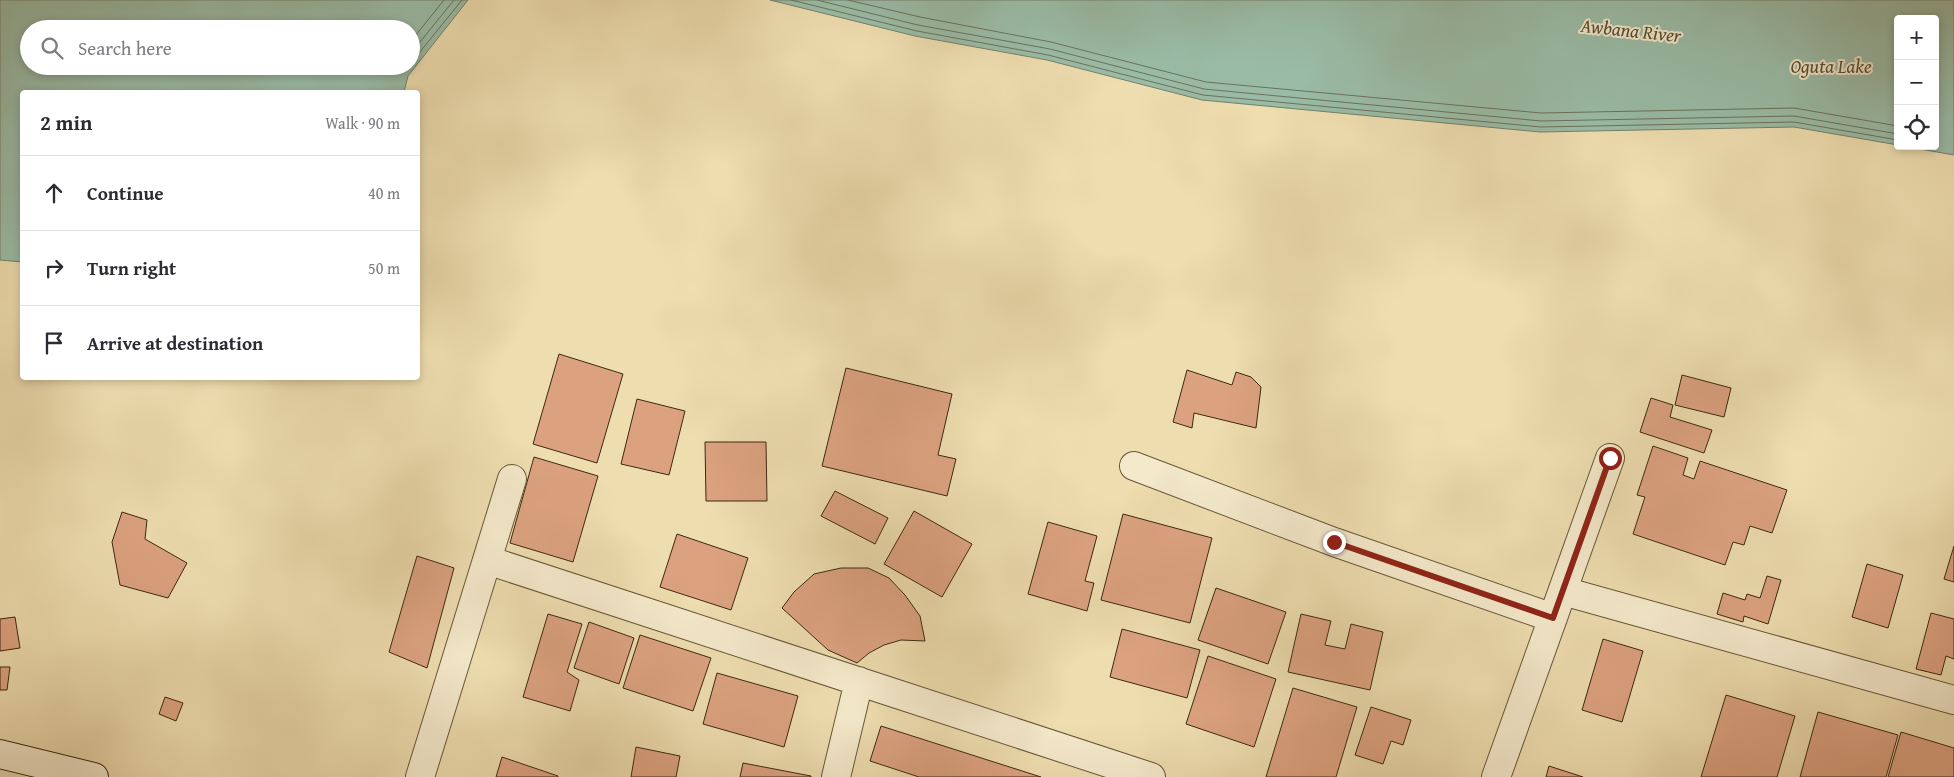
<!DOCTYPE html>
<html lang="en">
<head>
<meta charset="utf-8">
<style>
  body { margin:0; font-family:"Gentium Book Plus",serif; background:#f7f7f7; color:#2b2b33 }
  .controls { position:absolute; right:15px; top:15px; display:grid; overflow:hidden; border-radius:5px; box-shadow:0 2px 8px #0003 }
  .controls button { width:45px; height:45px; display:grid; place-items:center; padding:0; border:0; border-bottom:1px solid #e1e1e2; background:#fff; color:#2b2b33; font:25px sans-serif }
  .stop { position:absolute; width:15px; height:15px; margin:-11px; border:4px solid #8f2418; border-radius:50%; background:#fff }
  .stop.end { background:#8f2418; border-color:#fff; box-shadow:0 1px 5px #0008 }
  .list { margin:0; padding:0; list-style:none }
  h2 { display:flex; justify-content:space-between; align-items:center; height:65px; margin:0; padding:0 20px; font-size:21px }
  h2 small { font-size:16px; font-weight:400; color:#7c7c81 }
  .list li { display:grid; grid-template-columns:32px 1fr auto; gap:15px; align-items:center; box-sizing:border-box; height:75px; padding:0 20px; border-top:1px solid #e1e1e2 }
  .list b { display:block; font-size:19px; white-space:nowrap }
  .list em { font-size:16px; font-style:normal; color:#7c7c81 }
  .icon { flex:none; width:28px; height:28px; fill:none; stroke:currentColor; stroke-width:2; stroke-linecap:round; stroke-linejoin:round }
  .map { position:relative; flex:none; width:1954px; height:777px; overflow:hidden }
  .search { position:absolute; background:#fff; box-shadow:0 2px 8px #0003; left:20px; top:20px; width:400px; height:55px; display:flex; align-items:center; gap:12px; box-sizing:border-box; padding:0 18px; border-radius:28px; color:#7c7c81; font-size:19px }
  .panel { position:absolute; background:#fff; box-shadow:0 2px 8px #0003; left:20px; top:90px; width:400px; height:290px; border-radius:5px }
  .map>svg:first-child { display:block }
  .water { fill:#9abca7; stroke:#74816a; fill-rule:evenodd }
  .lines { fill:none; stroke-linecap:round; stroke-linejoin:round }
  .shore { stroke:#6b725b; stroke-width:1 }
  .building { fill:#dca280; stroke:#3c290f }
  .street-casing { stroke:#685637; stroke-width:30 }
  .secondary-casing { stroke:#3c290f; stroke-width:30 }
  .street { stroke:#f4e9cb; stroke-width:28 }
  .secondary { stroke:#f4e9cb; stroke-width:28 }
  .route { stroke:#8f2418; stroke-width:6 }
  .labels { text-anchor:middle; stroke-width:4; stroke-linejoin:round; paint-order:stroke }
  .water-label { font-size:19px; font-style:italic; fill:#544e35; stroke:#f4e9cb }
</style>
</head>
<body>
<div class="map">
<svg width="1954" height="777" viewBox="0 0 1954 777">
  <rect width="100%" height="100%" fill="#eeddaf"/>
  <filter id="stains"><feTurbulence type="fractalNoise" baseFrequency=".004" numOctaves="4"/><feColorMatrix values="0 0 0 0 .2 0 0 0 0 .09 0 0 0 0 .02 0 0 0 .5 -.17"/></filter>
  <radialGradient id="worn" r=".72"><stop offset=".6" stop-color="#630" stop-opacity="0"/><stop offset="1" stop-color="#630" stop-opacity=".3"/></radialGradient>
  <path class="water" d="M0,0h468l-60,76 -4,16h-382v170l-22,-2zM29,29h382v37h-382z
    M770,0h1184v155l-51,-9h32v-127h-37v126l-104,-18 -254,5 -338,-32 -155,-40 -132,-24z"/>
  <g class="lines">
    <path class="shore" d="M791,0l126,31 131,24 155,40 338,32 253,-5 104,18
      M817,0l101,25 132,24 154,40 337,32 253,-5 104,18
      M848,0l72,17 131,25 155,40 335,31 253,-5 104,18
      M411,41l33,-41
      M411,53l43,-53
      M411,63l51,-63"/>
  </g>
  <path class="building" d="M559,354l64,20 -26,89 -64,-19z
    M846,368l106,26 -14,61 18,4 -9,37 -125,-30z
    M1187,370l45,15 4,-13 15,5 10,10 -5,41 -62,-15 -2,15 -19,-6z
    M1682,375l49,13 -7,29 -49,-12z
    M1651,398l22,7 -3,12 42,13 -8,23 -64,-21z
    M637,399l48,12 -16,64 -48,-11z
    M705,442h61l1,59h-61z
    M1653,446l35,12 -5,17 11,4 6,-18 87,29 -15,43 -22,-7 -6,19 -11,-3 -8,23 -92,-31 12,-37 -8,-2z
    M534,457l64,19 -25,86 -63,-19z
    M835,491l53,27 -13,26 -54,-28z
    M914,511l58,33 -30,53 -58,-33z
    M122,512l25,8 -2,19 42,24 -19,35 -48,-13 -8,-43z
    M1123,514l89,24 -22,85 -89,-23z
    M1048,522l49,14 -12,45 9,2 -7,28 -59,-17z
    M677,534l71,24 -17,52 -71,-23z
    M1954,546v36l-10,-3z
    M417,556l37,12 -27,100 -38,-16z
    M1867,564l36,11 -15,53 -36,-11z
    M841,568h27l21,10 16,17 15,21 5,25 -24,-1 -17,5 -15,8 -12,10 -29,-13 -46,-42 12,-16 20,-18z
    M1767,576l14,4 -13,44 -24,-8 -1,6 -26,-8 6,-21 22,7 2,-6 13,4z
    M1216,588l70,24 -18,52 -70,-24z
    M1931,613l23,6v40l-8,-3 -5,19 -25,-6z
    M548,614l34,10 -15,48 12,8 -9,31 -47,-14z
    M1301,614l30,7 -6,24 20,4 6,-25 32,8 -13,58 -82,-18z
    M15,617l5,31 -20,3v-32z
    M589,622l45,16 -15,46 -45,-16z
    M1122,629l78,21 -13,48 -77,-21z
    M640,635l71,23 -18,53 -70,-23z
    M1603,639l40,12 -21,71 -40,-12z
    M1208,656l68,23 -22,68 -68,-23z
    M0,667h10l-3,23h-7z
    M717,673l81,23 -14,51 -81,-23z
    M1293,688l64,19 -21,70h-70z
    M1726,695l69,21 -18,61h-76z
    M165,697l18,6 -7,18 -17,-7z
    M1371,707l40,13 -8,25 -12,-4 -8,23 -28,-9z
    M1818,712l80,23 -12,42h-86z
    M881,726l160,51h-122l-49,-16z
    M1901,732l53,16v29h-66z
    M636,747l44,9 -4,21h-45z
    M502,757l56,19v1h-62z
    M743,763l68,13v1h-71z
    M1549,766l34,11h-37z"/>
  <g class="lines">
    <g class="street-casing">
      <path id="street" d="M1134,466l200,76 219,76
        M487,560l664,217
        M1563,591l391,109
        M420,777l92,-298
        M836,777l23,-96
        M1496,777l114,-319"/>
    </g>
    <g class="secondary-casing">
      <path id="secondary" d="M0,754l94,23"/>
    </g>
    <use href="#street" class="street"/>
    <use href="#secondary" class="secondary"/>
  </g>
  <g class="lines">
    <path class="route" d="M1334,542l219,76 57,-160"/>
  </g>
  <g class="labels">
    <g class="water-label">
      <text transform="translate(1631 30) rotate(6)" y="7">Awbana River</text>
      <text x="1831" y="73">Oguta Lake</text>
    </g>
  </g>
  <rect width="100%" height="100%" filter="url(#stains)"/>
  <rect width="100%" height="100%" fill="url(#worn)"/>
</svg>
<div class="controls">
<button>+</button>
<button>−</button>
<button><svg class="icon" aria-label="locate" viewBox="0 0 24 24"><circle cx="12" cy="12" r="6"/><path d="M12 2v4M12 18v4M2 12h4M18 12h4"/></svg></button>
</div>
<div class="stop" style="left:1610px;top:458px"></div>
<div class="stop end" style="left:1334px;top:542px"></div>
<div class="search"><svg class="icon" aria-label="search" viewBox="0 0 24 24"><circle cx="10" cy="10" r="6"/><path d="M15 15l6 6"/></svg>Search here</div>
<section class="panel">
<h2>2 min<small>Walk · 90 m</small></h2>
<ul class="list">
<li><svg class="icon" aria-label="ahead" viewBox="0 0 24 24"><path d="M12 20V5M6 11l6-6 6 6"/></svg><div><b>Continue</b></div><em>40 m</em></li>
<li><svg class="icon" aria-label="right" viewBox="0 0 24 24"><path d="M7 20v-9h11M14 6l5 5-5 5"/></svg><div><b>Turn right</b></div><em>50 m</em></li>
<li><svg class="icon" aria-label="arrive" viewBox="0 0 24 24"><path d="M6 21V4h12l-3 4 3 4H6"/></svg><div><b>Arrive at destination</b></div></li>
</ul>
</section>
</div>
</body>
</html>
